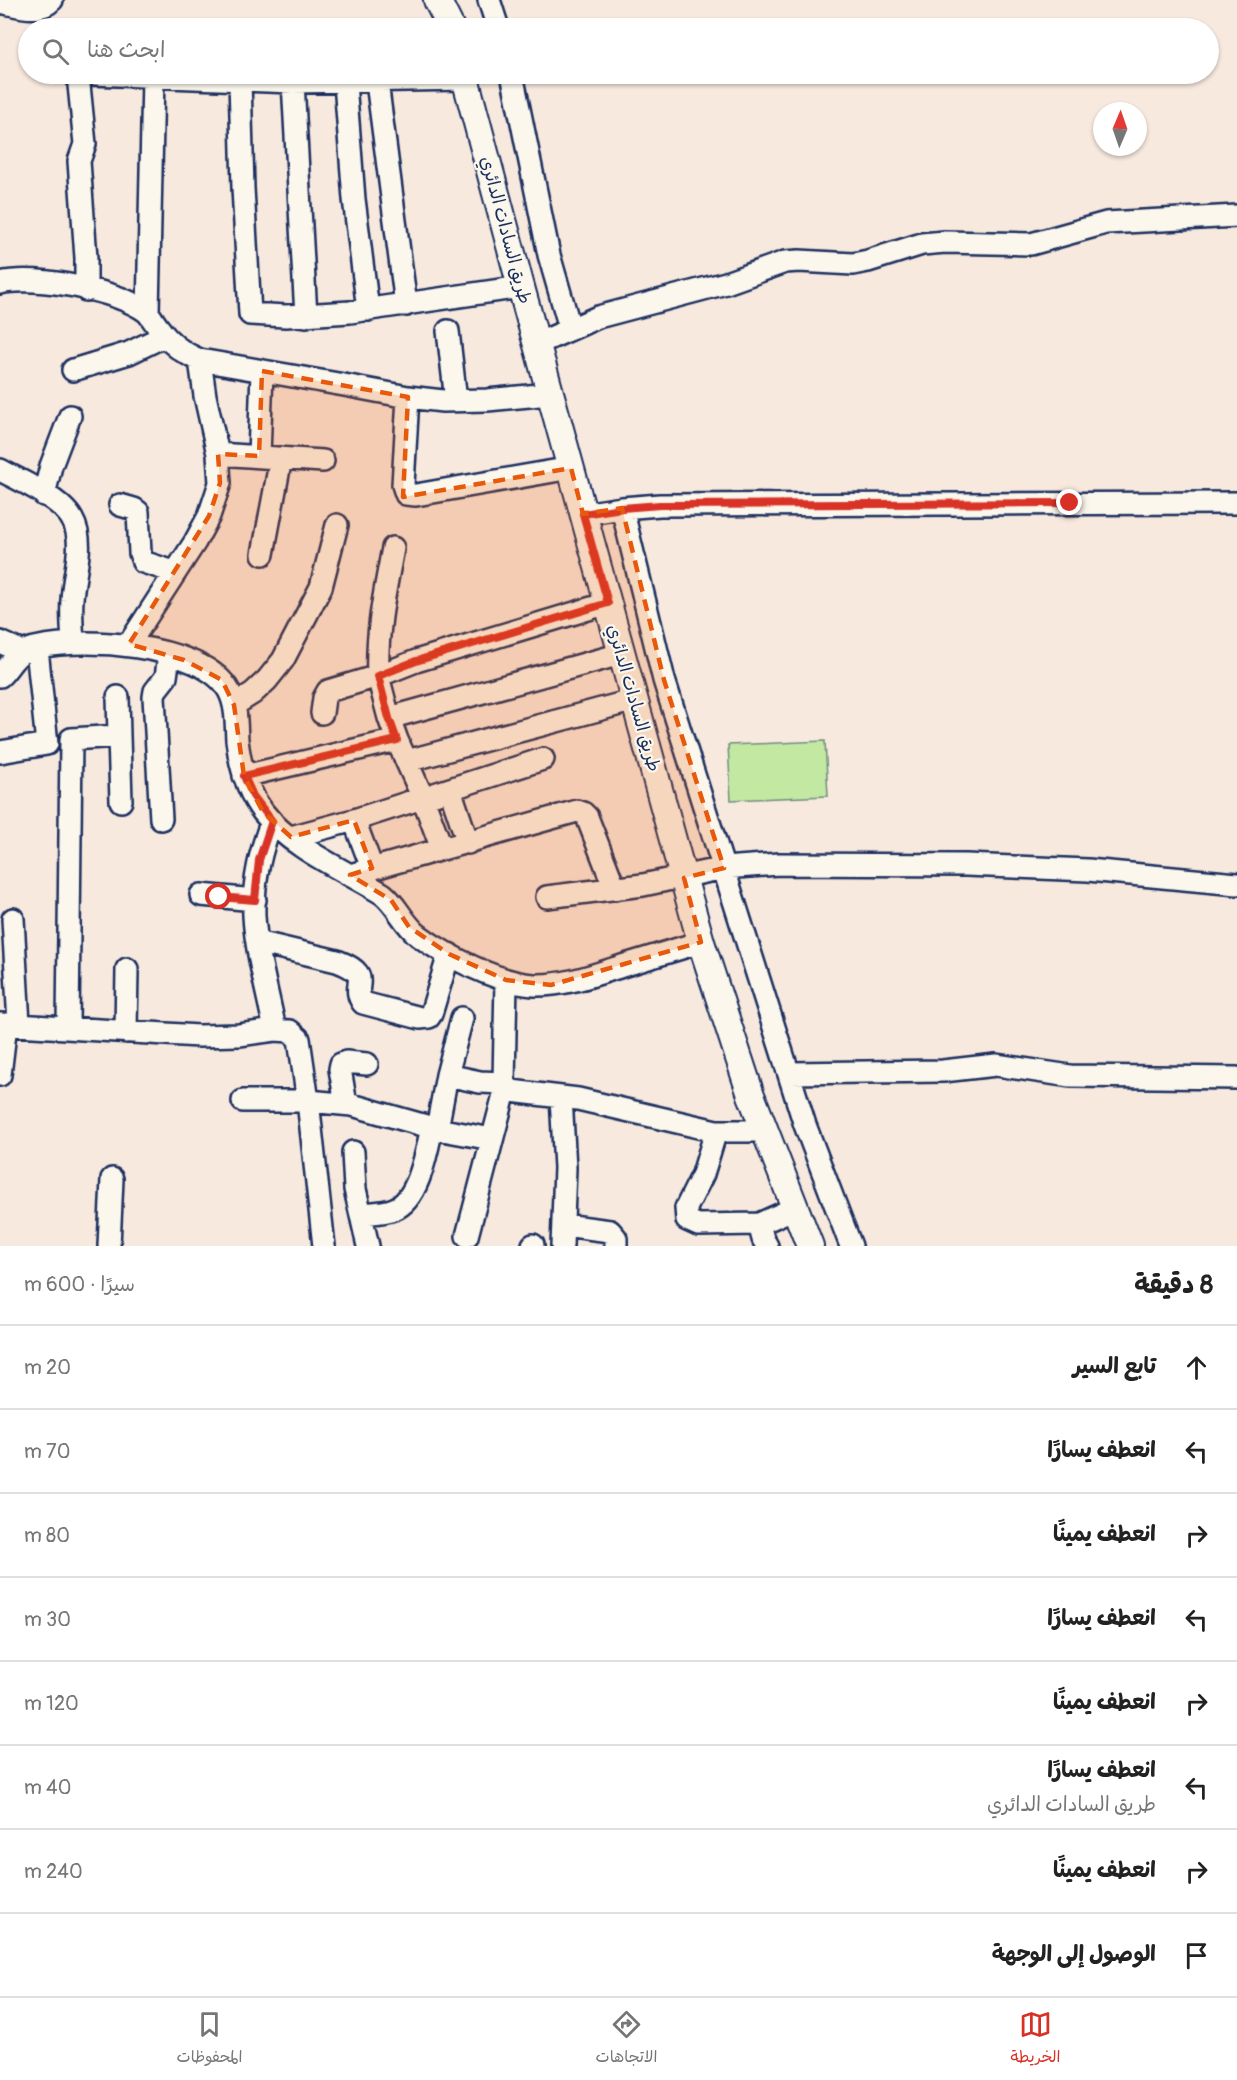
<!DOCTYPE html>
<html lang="ar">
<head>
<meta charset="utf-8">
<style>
  body { margin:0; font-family:Pangolin,"Playpen Sans Arabic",sans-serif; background:#f2f2f2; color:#222; direction:rtl }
  .compass { position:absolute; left:1093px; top:102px; width:54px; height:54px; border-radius:50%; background:#fff; box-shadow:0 2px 4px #0004; rotate:2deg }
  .stop { position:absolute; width:18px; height:18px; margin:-14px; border:4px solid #d93025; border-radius:50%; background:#fff }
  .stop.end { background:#d93025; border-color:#fff; box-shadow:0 2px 6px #0008 }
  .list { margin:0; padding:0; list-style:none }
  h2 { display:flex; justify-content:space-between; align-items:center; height:78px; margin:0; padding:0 24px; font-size:26px }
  h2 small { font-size:20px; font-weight:400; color:#767676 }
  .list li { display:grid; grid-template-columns:39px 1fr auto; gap:18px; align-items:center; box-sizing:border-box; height:84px; padding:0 24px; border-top:2px solid #e0e0e0 }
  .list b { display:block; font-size:22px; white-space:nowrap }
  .list p { margin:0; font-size:20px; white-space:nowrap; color:#767676 }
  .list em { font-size:20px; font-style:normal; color:#767676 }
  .icon { flex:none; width:33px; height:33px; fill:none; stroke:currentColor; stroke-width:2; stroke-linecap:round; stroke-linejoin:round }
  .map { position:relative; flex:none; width:1237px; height:1246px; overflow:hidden; direction:ltr }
  .search { position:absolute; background:#fff; box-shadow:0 2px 4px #0004; left:18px; right:18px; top:18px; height:66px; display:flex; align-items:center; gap:15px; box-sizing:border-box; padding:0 21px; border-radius:33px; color:#767676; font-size:22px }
  .sheet { height:750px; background:#fff }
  nav { display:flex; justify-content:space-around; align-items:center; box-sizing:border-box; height:84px; border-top:2px solid #e0e0e0; background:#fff; font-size:16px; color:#767676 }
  nav a { display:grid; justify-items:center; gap:3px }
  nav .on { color:#d93025 }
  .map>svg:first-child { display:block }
  .green { fill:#c3e8a2; stroke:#6f8c80; stroke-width:1.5 }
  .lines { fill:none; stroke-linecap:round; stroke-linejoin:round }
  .minor-casing { stroke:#1b2f5e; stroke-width:26 }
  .major-casing { stroke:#1b2f5e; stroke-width:30 }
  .minor { stroke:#fbf7ec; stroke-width:21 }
  .major { stroke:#fbf7ec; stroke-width:26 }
  .route { stroke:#d93025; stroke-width:8 }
  .marked { fill:#e8590c; fill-opacity:0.2; stroke:#e8590c; stroke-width:4.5; stroke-dasharray:12 8; stroke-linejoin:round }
  .labels { text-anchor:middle; stroke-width:4.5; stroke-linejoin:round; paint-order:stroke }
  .street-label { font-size:18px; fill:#1b2f5e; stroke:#fbf7ec }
</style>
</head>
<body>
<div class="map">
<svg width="1237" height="1246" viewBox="0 0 1237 1246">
  <rect width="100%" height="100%" fill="#f8e9de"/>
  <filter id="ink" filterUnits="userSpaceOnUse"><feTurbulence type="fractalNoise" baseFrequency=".0167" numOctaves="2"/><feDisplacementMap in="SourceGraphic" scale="12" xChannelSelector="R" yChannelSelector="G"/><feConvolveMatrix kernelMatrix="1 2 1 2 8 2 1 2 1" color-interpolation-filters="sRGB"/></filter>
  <g filter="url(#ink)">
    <path class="green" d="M825,741l3,55 -97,4 -3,-55z"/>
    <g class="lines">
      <g class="minor-casing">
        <path id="minor" d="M489,0l9,28
          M0,2c16,3 39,12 52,-2
          M92,74l201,8 173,-3
          M512,74l37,181 21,73
          M240,80l3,108 7,126 36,2 64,-4 171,-25
          M293,82l13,234
          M377,82l29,223
          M345,83l9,116 14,111
          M0,283c36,-8 117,7 147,29 4,4 7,10 11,15 11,16 24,26 42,33l144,25 64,12 35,4 44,-1 63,-6
          M86,290v-32l-7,-97 6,-17 -6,-59c1,-6 1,-10 8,-11
          M148,313l5,-236
          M448,331l8,70
          M537,344l61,-27 128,-34 59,-21 14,-1 54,3 15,-3 54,-17 23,-2 86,2 75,-21 131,-7
          M73,370l56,-17 35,-17
          M408,397l-5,88 3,9 10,1 155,-27
          M218,454l105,7
          M259,456l3,-85
          M0,470c20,10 61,29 72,49 14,24 1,56 0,81 -1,14 0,28 1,42
          M44,495l7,-29 19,-50
          M120,505l14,4 4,3 2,41 3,9 31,10
          M622,508l42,172 141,445 46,121
          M583,514l39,-6 38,-3 577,-2
          M263,554l18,-96
          M0,642l23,10
          M129,644l66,-102 14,-26 11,-33 -2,-29 -13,-58 -5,-36
          M0,676c8,-7 14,-21 25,-25 47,-17 179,-8 204,40 8,15 7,33 8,49 3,26 10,51 26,72 28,36 81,58 120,82 14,11 20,29 35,41 28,21 80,48 116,50 30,1 60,-10 88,-19 26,-8 53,-16 79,-24
          M118,697l1,39
          M234,705l19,-12 14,-13 16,-20 38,-73 16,-62
          M322,713l2,-15 4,-7 50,-15c-2,-45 7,-85 15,-128
          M389,718l232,-64
          M0,752l47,-8 -10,-95
          M407,761l228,-61
          M244,776l153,-36
          M450,789l18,54
          M161,819l-7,-122 1,-6 11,-14 3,-22
          M354,820l18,48
          M272,821c-12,30 -19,63 -18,95 2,36 14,78 21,114
          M291,837l63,-17 189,-61
          M442,849l-19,-51 -26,-58 -8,-22 -11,-42 38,-15 192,-58
          M350,875l227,-64 6,2 4,4 28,72
          M201,895l54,5
          M547,897l96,-12 81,-17 55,-4 187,1 122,5 149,14
          M13,919l6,105
          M257,942l80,19c39,15 12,23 26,42l57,15 9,-1 2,-3 18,-60
          M506,980l-2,103 7,8 67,8 138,32h48
          M462,1018l-15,57 33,7 24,1
          M0,1024l199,12 40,-1 36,-5 15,1 9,8 9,62 44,4 85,24 55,10
          M68,1027l3,-288 48,-3 2,65
          M126,1032l1,-63
          M789,1073l154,-2 53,-6 74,11 167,2
          M0,1075l6,-51
          M561,1097l4,71 -3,78
          M243,1101h65l16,145
          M346,1104l-6,-35 1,-5 5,-2 21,2
          M437,1129l10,-54
          M716,1131l-13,43 -17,34 1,12 11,5 61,-1
          M353,1152l2,37 13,57
          M361,1214c10,-1 23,-1 33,-5 25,-9 33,-59 38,-82
          M564,1225l46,6 6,7v8
          M467,1236l39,-149
          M533,1245v1
          M109,1246l3,-67
          M767,1246l-4,-7 -4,-15 36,-16"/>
      </g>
      <g class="major-casing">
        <path id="major" d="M437,0l14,28
          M464,74l57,213 180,655 50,153 59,151"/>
      </g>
      <use href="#minor" class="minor"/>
      <use href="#major" class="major"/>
    </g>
  </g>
  <g class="lines" filter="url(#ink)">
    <path class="route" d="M219,897l36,3 4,-40 13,-39 -19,-25 -9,-20 153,-36 -8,-22 -11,-42 38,-15 192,-58 -25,-89 39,-6 38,-3 410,-2"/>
  </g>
  <path class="marked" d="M262,371l146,26 -5,100 168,-29 12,46 39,-6 42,172 60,188 -40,10 17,64 -150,43 -45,-5 -57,-26 -40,-27 -18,-27 -41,-25 22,-7 -18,-48 -63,17 -28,-25 -19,-36 -10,-71 -12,-25 -38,-20 -55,-16 80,-128 11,-33 -2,-29 41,2z"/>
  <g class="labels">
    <g class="street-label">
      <text transform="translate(506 230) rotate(75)" y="6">طريق السادات الدائري</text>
      <text transform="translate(634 698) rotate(74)" y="6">طريق السادات الدائري</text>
    </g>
  </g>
</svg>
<svg class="compass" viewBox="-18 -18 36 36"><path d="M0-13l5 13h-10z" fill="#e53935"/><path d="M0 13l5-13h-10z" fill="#767676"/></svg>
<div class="stop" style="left:219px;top:897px"></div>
<div class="stop end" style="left:1070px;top:503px"></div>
<div class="search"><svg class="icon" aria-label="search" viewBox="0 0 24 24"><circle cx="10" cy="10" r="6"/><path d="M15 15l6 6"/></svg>ابحث هنا</div>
</div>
<section class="sheet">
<h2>8 دقيقة<small>سيرًا · 600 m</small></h2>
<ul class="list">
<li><svg class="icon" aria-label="ahead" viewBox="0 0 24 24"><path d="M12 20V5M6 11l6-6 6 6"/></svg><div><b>تابع السير</b></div><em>20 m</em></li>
<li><svg class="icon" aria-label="left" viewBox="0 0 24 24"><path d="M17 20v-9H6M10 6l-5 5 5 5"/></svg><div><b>انعطف يسارًا</b></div><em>70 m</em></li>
<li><svg class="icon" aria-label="right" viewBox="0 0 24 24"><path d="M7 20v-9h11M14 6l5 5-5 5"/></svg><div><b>انعطف يمينًا</b></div><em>80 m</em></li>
<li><svg class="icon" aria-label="left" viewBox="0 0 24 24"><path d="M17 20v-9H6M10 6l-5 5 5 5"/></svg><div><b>انعطف يسارًا</b></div><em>30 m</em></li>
<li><svg class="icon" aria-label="right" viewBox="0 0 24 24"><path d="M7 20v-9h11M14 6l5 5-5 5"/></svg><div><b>انعطف يمينًا</b></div><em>120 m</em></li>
<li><svg class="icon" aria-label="left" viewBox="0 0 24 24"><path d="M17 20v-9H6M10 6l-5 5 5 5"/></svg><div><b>انعطف يسارًا</b><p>طريق السادات الدائري</p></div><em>40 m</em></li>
<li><svg class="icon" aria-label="right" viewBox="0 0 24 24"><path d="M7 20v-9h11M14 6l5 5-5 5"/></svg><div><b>انعطف يمينًا</b></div><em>240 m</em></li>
<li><svg class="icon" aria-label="arrive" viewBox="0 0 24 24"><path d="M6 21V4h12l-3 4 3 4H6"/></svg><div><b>الوصول إلى الوجهة</b></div></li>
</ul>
</section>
<nav>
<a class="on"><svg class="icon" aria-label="map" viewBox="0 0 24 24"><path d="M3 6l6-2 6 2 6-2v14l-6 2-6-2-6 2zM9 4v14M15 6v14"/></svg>الخريطة</a>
<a><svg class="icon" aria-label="directions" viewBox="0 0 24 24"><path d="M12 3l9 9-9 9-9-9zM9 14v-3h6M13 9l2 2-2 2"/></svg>الاتجاهات</a>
<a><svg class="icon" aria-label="saved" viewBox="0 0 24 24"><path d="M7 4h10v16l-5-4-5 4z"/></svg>المحفوظات</a>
</nav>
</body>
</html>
